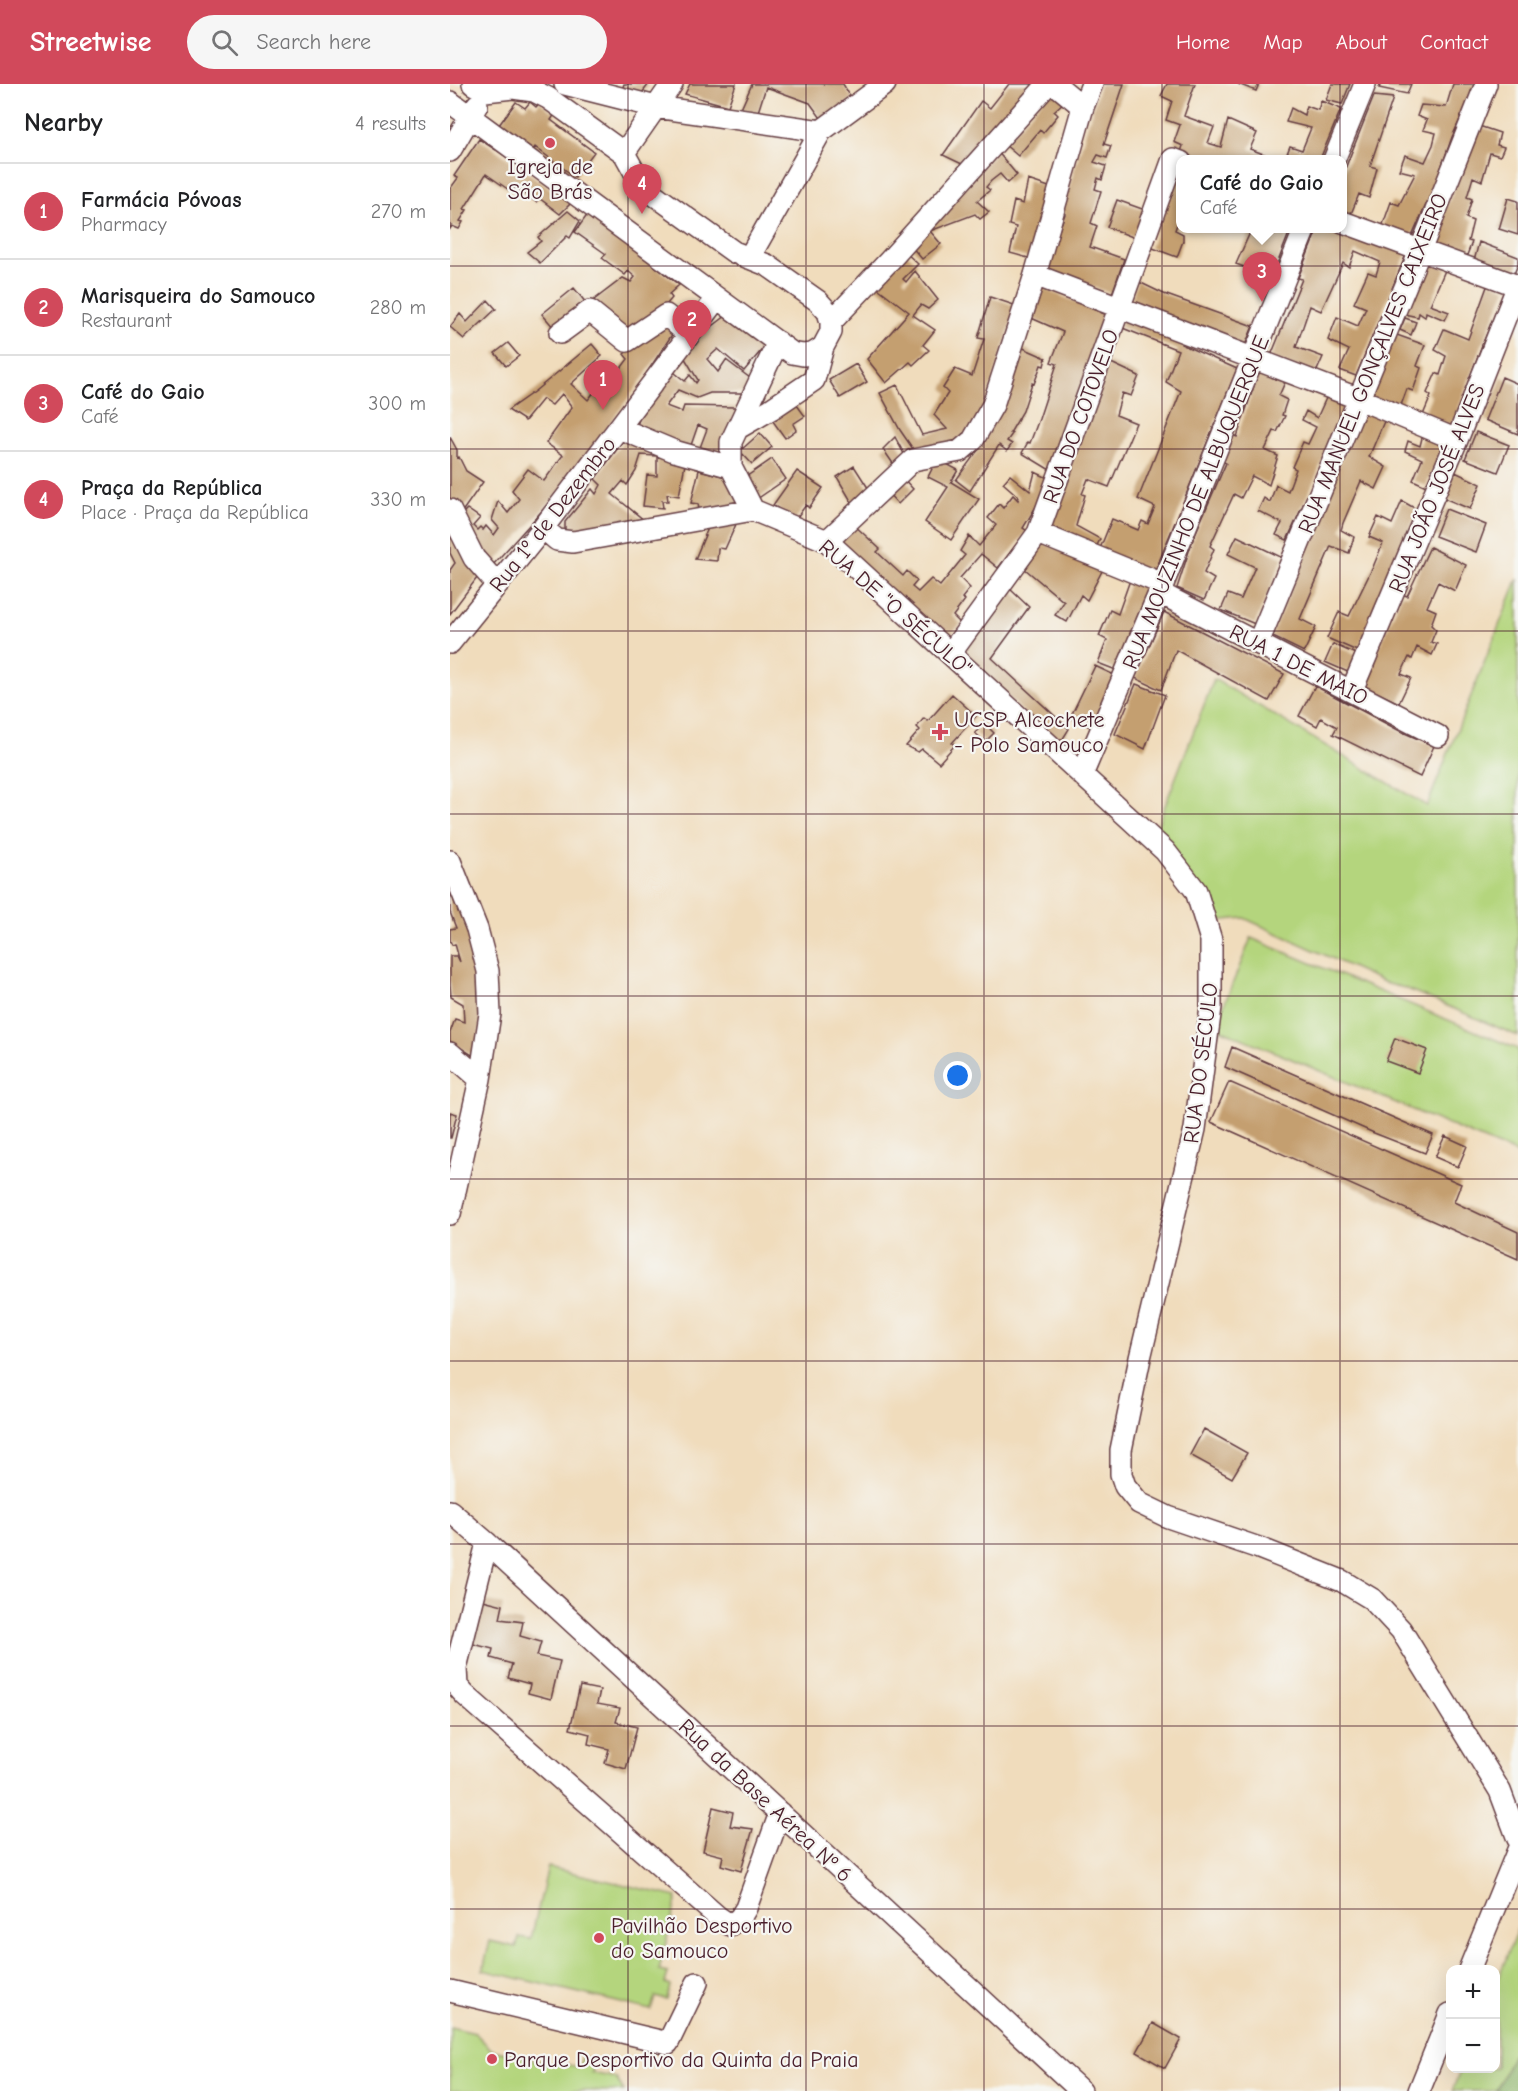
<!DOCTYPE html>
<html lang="en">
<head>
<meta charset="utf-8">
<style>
  body { margin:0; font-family:"Comic Neue",sans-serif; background:#f6f6f6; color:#202124 }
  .controls { position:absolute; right:18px; bottom:18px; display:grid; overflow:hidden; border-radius:12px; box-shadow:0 6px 24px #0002 }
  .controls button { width:54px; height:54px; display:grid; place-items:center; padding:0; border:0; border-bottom:2px solid #e0e0e0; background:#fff; color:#202124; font:30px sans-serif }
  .you { position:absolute; left:508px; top:992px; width:21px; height:21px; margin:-15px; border:4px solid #fff; border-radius:50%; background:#1a73e8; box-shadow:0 0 0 9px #1a73e833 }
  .badge { display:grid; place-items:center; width:39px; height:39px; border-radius:50%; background:#d1495b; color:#fff; font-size:20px; font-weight:700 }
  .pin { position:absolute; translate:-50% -50px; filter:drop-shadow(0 2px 3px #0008) }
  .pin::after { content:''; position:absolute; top:32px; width:21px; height:18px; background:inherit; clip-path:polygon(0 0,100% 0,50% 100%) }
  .popup { position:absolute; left:726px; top:71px; width:171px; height:78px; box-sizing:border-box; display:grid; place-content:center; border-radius:12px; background:#fff; filter:drop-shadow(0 2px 4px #0005); font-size:20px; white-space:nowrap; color:#757577 }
  .popup b { font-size:22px; color:#202124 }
  .popup::after { content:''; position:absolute; left:50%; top:100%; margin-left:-12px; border:12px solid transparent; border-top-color:#fff }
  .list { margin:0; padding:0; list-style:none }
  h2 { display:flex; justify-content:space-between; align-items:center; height:78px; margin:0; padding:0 24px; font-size:26px }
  h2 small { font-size:20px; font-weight:400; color:#757577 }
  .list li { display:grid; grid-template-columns:39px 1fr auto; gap:18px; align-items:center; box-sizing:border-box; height:96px; padding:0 24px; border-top:2px solid #e0e0e0 }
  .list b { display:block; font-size:22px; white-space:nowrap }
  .list p { margin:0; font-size:20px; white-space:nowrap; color:#757577 }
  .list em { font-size:20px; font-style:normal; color:#757577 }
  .icon { flex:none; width:33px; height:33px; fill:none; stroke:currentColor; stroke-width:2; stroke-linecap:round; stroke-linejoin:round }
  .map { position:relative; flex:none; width:1068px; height:2007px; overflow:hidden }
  header { display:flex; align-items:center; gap:36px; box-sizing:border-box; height:84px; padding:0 30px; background:#d1495b; color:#fff }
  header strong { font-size:28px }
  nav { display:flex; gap:33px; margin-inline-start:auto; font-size:21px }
  .search { width:420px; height:54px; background:#f6f6f6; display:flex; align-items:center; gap:15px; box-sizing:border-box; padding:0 21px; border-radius:33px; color:#757577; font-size:22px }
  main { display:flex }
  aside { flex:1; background:#fff }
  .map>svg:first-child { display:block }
  .green { fill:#b4d57d; stroke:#7f7a54; stroke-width:1.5 }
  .forest { fill:#8fb66c; stroke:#6c6a4c; stroke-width:1.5 }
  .building { fill:#c49f6f }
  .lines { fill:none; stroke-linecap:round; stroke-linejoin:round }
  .minor-casing { stroke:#633b41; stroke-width:24 }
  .minor { stroke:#fff; stroke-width:21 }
  .grid { fill:none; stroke:#4a1f2b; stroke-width:1.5; stroke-opacity:0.55 }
  .poi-dot { fill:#d1495b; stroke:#f6f6f2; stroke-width:2 }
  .labels { text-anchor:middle; stroke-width:4.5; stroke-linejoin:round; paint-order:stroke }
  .poi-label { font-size:22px; fill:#4a1f2b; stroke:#f6f6f2; text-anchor:start }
  .street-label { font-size:22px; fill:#4a1f2b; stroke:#f6f6f2 }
</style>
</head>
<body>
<header>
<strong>Streetwise</strong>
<div class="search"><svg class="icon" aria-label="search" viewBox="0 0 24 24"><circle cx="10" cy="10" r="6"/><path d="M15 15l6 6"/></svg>Search here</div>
<nav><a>Home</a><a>Map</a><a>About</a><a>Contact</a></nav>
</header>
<main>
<aside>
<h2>Nearby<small>4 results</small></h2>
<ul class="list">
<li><span class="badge">1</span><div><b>Farmácia Póvoas</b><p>Pharmacy</p></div><em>270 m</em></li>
<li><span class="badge">2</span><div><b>Marisqueira do Samouco</b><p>Restaurant</p></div><em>280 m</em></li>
<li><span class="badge">3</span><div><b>Café do Gaio</b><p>Café</p></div><em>300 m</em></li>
<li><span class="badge">4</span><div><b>Praça da República</b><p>Place · Praça da República</p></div><em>330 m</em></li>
</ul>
</aside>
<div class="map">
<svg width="1068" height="2007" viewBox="0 0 1068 2007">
  <rect width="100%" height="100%" fill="#f6f6f2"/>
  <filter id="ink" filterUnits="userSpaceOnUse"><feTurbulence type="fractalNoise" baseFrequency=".0167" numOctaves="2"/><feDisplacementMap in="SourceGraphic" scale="12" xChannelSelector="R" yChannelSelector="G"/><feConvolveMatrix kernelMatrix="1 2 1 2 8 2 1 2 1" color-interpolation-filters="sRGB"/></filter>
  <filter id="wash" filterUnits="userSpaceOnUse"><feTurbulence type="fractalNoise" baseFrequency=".008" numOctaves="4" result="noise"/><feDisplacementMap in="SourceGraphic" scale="24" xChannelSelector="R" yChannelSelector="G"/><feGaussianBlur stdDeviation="1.35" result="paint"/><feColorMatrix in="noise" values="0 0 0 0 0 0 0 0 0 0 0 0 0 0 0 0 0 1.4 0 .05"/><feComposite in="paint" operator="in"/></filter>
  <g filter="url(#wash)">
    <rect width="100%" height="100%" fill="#f0dcbc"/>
    <path class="green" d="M1068,494v458l-113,-48 -17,-4 -144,-66 -39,4 -53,-83 62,-160 213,127z
      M801,854l267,111v105l-303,-127z
      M98,1783l129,30 -18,74 9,2 -3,10 5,2 -3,15 -12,-3 -4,13 -168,-40 7,-29 26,6 3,-10 12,2z
      M1068,1844v115l-22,48h-44l9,-22 35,-1v-84z
      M0,1943l25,6 17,17 66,15 1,-2 20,4 3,-9 13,3 -3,12 24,5 8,13h-174z"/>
    <path class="forest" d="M1068,1959v48h-22z"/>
    <g id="blocks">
      <path class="building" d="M174,0h25l-11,14 -17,-6z
        M240,0h46l-8,22 -43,-12z
        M302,0h91l9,15 -29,22 -13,-18 -44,-16 -8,25 -17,-3z
        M559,0h26l-71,81 -21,-10 38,-54 9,7z
        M650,0h24l-20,60 7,2 -4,12 -9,-3 -4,7 12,4 -4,14 -4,-2 -3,11 6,2 -10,32 6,3 -7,21 34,12 -12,35 -67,-25 20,-55 -3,-3z
        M717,0h28l-11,32 30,11 -6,16 13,4 7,-27 29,13 -7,16 27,10h-92l-6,-2 4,-11 -9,-4 6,-17 -14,-5 6,-19 -11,-5z
        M788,0h21l-3,7z
        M882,0h18l-8,20 -16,-4z
        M931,0h30l-4,10 -28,-6z
        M1003,0h23l-24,53 -16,45 -27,61 -28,-13 10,-28 8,3 16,-31 -16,-4 6,-15 20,7 8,-17 3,-12 -13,-3 4,-10 -10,-4 4,-11 25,2z
        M602,5l13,12 -11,10 4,4 -15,18 -3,-3 -22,26 -14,-12z
        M924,12l19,2 -23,68 7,2 -8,30 -10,-4 -10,25 -6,-3v-42z
        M871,17l20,8 -21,50h-35l5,-13 12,4 9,-22 -25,-6 5,-14 13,7 2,-9 12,4z
        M66,18l9,6 5,-6 6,5 4,-5 15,12 -4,6 43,32 -19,25 -40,-30 -4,6 -32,-28z
        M1029,42l21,7 -3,12 7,2 -4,9 -10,-3 -8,28 -9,-4 -6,20 5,2 -6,19 7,3 -5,20 4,1 -8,21 -35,-12z
        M29,55l17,11 75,53 -11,11 -21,-16 -3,4 -21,-15 -3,5 -26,-18 -22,35 3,1 -7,11 3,1 -4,7 -7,-3 -2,3v-40l8,-11 -4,-2z
        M547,67l20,24 -9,8 -8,-9 -9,7 -5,6 4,3 -13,11 12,11 -9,7 -5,-5 -45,17 11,13 -19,15 -11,-13z
        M731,84v45l-6,17 8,4v7l-6,16 -27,-10z
        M578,96l24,8 -20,71 -22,-6 6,-26 -7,-2 5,-24 9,3z
        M1058,114l10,3v34l-19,-6z
        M667,116l28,10 -10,28 -28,-11z
        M118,127l12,10 -10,17 -3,-2 -27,27 -13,-11 14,-11 -3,-4z
        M138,130l91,71 -10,9 3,4 -12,14 -35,23 -35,-32 33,-25 8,4 4,-5 -7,-6 -3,4 -23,-17 4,-4 -31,-22z
        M802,144h39l-19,49 -36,-13z
        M868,144h26l63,24 -51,124 -16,-6 9,-20 -21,-10 9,-23 21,9 8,-18 -12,-5 14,-31 8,3 4,-13 -25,-11 -6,16 -6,-4 -22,48 -11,-5 -14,41 27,10 -8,18 -45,-17 32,-79 -4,-1z
        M1029,158l39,15v7l-6,15 -39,-14z
        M454,167l14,13 -15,15 3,3 9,-11 23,29 -10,9 -7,-4 -8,10 22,15 -12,15 6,5 -16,15 -3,-3 -24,21 -19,-24 42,-47 -34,-26z
        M975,177l21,7 -16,37 19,7 -4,8 -19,-8 -1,5 -6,-4 -1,4 -14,-3z
        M687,197l27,13 89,32 -9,22 -114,-44z
        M1039,197l17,8 -24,56 -30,81 -29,-11 8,-19 -4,-3 9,-20 4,2 6,-19 -11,-6 9,-21 24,10z
        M590,203l67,28 -52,158 -33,-20 6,-11 2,1 9,-24 18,-55 -6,-2 12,-30 -34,-15z
        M124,204l12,15 -31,26 -13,-15z
        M540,213l27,9 -36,111 -21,26 -45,9 -15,-22 -20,-37 17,-8 25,50 25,-6 -13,-14 14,-22 -5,-5 12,-19 17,7 12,-37 -6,-1z
        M38,216l8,9 -32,30 -14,-12 10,-13 7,8z
        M675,230l57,24 -1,6 56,25 -83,205 -55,-23 13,-32 26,11 4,-9 6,3 7,-17 -17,-8 43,-108 -15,-9 12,-32 -58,-23z
        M276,232l39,30 -21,25 -26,-22 -11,10 11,13 8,-12 24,18 -5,15h-35l-13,5 -19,-8 -12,16 16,6 2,-6 50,1 4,1 -20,52 -20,-7 9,-24 -9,-4 -9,26 -54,-20 11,-32 24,-30 15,12 5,-6 6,8 2,-3 -15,-25 9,-13z
        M955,234l11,4 -5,13 -11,-5z
        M214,238l9,11 -29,44 -85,115 -67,74 -14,-13 -18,-37 7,-7 13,9 -7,8 4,4 3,-3 3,3 3,-4 8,9 5,-7 -7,-8 6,-19 10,12 11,-14 -7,-9 16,-21 16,12 19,-26 -17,-12 26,-36 -10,-13 -10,11 -9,-6 -18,22 -17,-11 27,-19 57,-47 10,12 -31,28 17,16 7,-9 6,4 27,-36 -4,-5z
        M944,250l31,11 -8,21 4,2 -8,23 -6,-2 -7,19 -30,-9z
        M58,259l11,13 -13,10 -11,-13z
        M571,263l25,11 -2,8 -3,-1 -7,19 -2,-1 -9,28 -13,22 2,1 -5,7 5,3 -5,7 -8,-6 -29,46 -14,-11 28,-38z
        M659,278l30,14 -8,20 -9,-3 -6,22 20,8 -27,64 -21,-8 -6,15 3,1 -9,31 24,13 -5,11 -48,-19z
        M406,280l11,18 -27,16 -11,-18z
        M813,287l22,11 -6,14 8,4 -5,15 3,1 -8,16 -3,-1 -9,19 13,6 -9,29 -17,-9 -11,22 -7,-4 -24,52 4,3 -10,24 10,6 -10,21 -27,-12 16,-49 33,-76 -4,-2 11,-26 4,2 21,-63z
        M1052,293l16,7v50l-33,-14z
        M877,312l18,8 -30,75 -28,61 -11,-5 6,-12 -24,-12 6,-13 6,4 6,-17 12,6 8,-22 -4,-2 11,-25 5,2 8,-17 -14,-7 4,-9 11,7z
        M344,317l11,15 -12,8 3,6 -11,8 -15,-21z
        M913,326l22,9 -16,38 17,10 -10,22 -15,-8 -18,42 -2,7 13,7 -5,16 -18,-7 -31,73 16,8 -12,25 -33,-16 31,-72 16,-52z
        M1026,348l33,13 -11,27 -33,-13z
        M310,349l12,14 -20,17 -12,-13z
        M973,350l22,9 -19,43 -13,-6 9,-21 -17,-8 3,-10 12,5z
        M0,353l7,13v8l2,-1 7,14 17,11 -19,27 -5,5 -9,-17z
        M176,353l28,10 1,9 -14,-1 -5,16 -9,14 -4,-4 -11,13 38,31 -85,7v-10l27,-33 4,5 5,-9 -6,-6z
        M445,353l9,17 -10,11 -11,-16z
        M207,372l28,8 -6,32 -12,-2 1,7h-6l1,7 -20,-2 4,-31 10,1z
        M322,375l14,20 -29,20 -14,-20z
        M487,375l21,11 -7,12 28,17 -28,41 -26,-18 23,-35 -20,-10z
        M404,382l16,25 -16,15 -17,-29z
        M249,386l31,8 10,27 -40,9 -2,-10 -7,-1z
        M347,387l26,17 -14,20 -3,-3 -11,15 -22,-15z
        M585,388l17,8 -29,48 4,3 -29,37 -17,-14 -21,24 10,10 -8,10 3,2 -12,16 8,8 -16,16 -108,-98 15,-19 28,26 -3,3 26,24 4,-5 10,10 -5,6 6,5 13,-13 9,7 25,-31 -5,-4 9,-15 10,10 17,-21 -8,-7 11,-14 4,4 10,-13 5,5 1,-3 -16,-14 7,-8 20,16z
        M1005,388l26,12 -11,25 -26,-11z
        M451,392l12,13 -15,15 -12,-13z
        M952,417l16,9 -61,141 -30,-13 12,-26 10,4 24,-49 10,-24 -14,-6 9,-20 14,7z
        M996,425l40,16 -10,27 -41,-16z
        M287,438l-12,27 -7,-1 -1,13 -22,-2 13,-31z
        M0,444l30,46 -30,40v-44l5,-7 -5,-10z
        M787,452l46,22 -28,66 -34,-14 7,-16 13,5 14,-32 -27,-13z
        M594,459l59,26 -16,31 -6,-5 -14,27 -12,-7 9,-13 -39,-33z
        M980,463l36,18 -11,26 -17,-9 -11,25 9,4 -5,14 5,5 -5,12 6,2 -5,11 -15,-8 -5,12 -3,-2 -8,17 10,4 -12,25 -36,-17 39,-92 5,2z
        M680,496l20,9 -34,81 -18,-7 9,-23 -8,-4 11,-26 8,4z
        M559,504l20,19 -37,51 77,71 -10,16 -99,-92z
        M714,528l120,62 -15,27 -93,-51 -15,40 -26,-12z
        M883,560l25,11 -8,18 -25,-11z
        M645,582l19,9 -19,54 -25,-11z
        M686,600l29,11 -20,54 -30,-15z
        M865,602l85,45 34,15 -14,31 -87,-43 4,-7 -16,-9 -4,8 -18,-10z
        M502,610l24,22 -24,27 3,2 -16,18 -17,-14 -4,3 -12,-6 14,-16 -3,-3 7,-9 4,3z
        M534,639l10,10 -9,9 -10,-9z
        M3,803l24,72 6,46 -6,48 -5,2 -22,-14v-8l5,-14 9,3 -1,-18 -12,-7 -1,-13v-28h7l3,6 -5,-18 -3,1 -2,-4v-12l6,-1 -6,-16v-24z
        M945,954l32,12 -9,23 -32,-12z
        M782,963l201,88 -8,18 -51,-20 -149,-66z
        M779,998l232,102 -7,18 64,30v27l-307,-137z
        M0,1028l7,2 -6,24h-1z
        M995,1052l22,10 -9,21 -23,-10z
        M754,1345l43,24 -15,25 -42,-23z
        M33,1516l20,5 -3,14 23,3 -3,14 21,6 -4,14 23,5 -9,38 -23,-6 2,-9 -22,-6 4,-14 -21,-6 2,-9 -20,-5z
        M130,1602l20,4 -3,14 23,4 -4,14 21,5 -11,42 -21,-6 4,-14 -21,-5 2,-10 -20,-5z
        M263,1723l20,5 -3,14 23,3 -12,42 -20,-6 2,-9 -20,-5z
        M703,1939l28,16 -16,29 -28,-16z"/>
    </g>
  </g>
  <g filter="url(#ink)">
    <use href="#blocks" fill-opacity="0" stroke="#633b41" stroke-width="1.5"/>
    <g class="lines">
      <g class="minor-casing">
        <path id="minor" d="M115,0l91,23 -32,46
          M222,0l-16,23 165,24
          M605,0l28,23 9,-23
          M0,18l342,251 11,2 9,-1 11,-7 8,-15v-10l-3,-10 -10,-11 -51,-36 -33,-13 -85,-61 -10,-11 -15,-27 -76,-55 -14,-7 -21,-3 -28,3 -12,-7
          M0,67l27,-46
          M884,76l31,-76
          M893,138l175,64
          M299,174l72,-127 64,-47
          M585,191l322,123 100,42
          M381,238l59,-62 158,-176
          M110,249l30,-22 37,30 39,-26 23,20
          M328,258l-47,100v25l22,43 74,31 338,310 31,40 15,49v67l-16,122 -55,229 -19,92v24l4,12 14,17 29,14 91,31 83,33 30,18 29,31 99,161 18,48
          M290,343l31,-18 43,-29 9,-33
          M169,344l55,23 57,16
          M0,426l24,48 23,26
          M93,444l14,12 16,2 180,-32
          M588,449l125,51
          M377,457l86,-81 47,-9 13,-11 20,-35 42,-130 48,-168
          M710,509l278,143
          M0,559l93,-115 174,-230
          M808,559l162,-392 66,-167
          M500,570l88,-121 135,-374 8,3
          M902,606l105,-250 61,-155
          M632,691l81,-191 142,-356
          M0,777l27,68 11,42 2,43 -10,65 -30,135
          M0,969l30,26
          M0,1427l37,32 594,548
          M37,1459l-31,125 1,18 8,9 253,222 12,8 10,-7 6,-10 34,-95
          M1019,1886l49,-120
          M0,1907l218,52 29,-60
          M969,2007l31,-77"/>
      </g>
      <use href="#minor" class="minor"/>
    </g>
  </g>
  <path class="grid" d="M178,0v2007M356,0v2007M534,0v2007M712,0v2007M890,0v2007M0,182h1068M0,365h1068M0,547h1068M0,730h1068M0,912h1068M0,1095h1068M0,1277h1068M0,1460h1068M0,1642h1068M0,1825h1068"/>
  <g class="poi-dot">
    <circle cx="100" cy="59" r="6"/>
    <path d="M487 639h6v6h6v6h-6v6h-6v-6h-6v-6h6z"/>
    <circle cx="149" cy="1854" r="6"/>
    <circle cx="42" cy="1975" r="6"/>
  </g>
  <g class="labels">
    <g class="poi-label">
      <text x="100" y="90" text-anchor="middle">Igreja de<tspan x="100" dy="25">São Brás</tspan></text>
      <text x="504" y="643">UCSP Alcochete<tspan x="504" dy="25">- Polo Samouco</tspan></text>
      <text x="161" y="1849">Pavilhão Desportivo<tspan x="161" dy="25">do Samouco</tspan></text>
      <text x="54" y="1983">Parque Desportivo da Quinta da Praia</text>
    </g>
    <g class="street-label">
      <text transform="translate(922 279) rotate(-68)" y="8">RUA MANUEL GONÇALVES CAIXEIRO</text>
      <text transform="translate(630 332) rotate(-70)" y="8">RUA DO COTOVELO</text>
      <text transform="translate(986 404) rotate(-68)" y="8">RUA JOÃO JOSÉ ALVES</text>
      <text transform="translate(745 418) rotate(-68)" y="8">RUA MOUZINHO DE ALBUQUERQUE</text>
      <text transform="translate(102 430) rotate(-52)" y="8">Rua 1º de Dezembro</text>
      <text transform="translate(446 523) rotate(41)" y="8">RUA DE "O SÉCULO"</text>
      <text transform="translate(849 580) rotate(27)" y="8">RUA 1 DE MAIO</text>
      <text transform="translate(750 979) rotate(-83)" y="8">RUA DO SÉCULO</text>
      <text transform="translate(316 1716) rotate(43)" y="8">Rua da Base Aérea Nº 6</text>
    </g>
  </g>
</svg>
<div class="controls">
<button>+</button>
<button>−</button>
</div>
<div class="you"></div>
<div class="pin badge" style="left:153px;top:326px">1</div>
<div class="pin badge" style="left:242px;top:266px">2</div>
<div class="pin badge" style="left:812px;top:218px">3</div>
<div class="popup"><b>Café do Gaio</b>Café</div>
<div class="pin badge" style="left:192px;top:130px">4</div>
</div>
</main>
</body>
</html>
